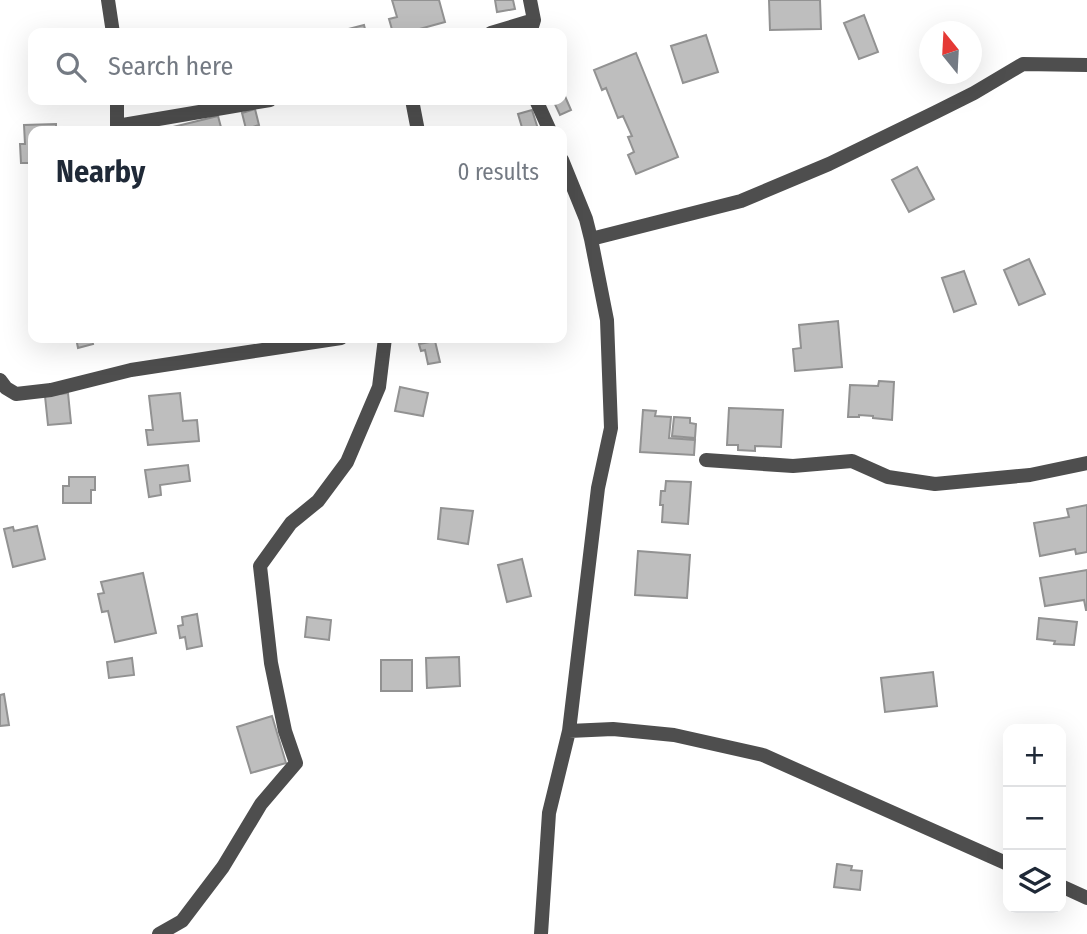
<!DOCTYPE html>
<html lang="en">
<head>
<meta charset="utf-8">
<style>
  body { margin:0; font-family:"Fira Sans Condensed",sans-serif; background:#f2f2f3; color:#1f2937 }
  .controls { position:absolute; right:21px; bottom:21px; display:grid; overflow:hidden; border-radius:14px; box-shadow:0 7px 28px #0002 }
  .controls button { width:63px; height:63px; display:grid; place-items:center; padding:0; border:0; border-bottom:2px solid #e0e1e3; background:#fff; color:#1f2937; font:35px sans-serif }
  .compass { position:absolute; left:919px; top:21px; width:63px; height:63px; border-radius:50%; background:#fff; box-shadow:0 7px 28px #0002; rotate:342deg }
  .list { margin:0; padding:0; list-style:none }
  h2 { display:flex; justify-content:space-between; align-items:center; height:91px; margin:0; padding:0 28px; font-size:30px }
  h2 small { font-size:23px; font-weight:400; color:#747a83 }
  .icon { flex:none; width:38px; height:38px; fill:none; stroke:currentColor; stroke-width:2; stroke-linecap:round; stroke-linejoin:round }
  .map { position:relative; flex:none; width:1087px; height:934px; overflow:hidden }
  .search { position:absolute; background:#fff; box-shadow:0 7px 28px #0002; left:28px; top:28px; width:539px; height:77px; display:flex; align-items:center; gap:18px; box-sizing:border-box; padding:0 24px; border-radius:14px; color:#747a83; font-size:26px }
  .panel { position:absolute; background:#fff; box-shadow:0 7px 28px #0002; left:28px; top:126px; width:539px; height:217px; border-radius:14px }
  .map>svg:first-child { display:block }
  .building { fill:#bebebe; stroke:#929292; stroke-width:2 }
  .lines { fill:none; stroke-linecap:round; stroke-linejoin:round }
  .street { stroke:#4e4e4e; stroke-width:14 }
</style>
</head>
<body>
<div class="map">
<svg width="1087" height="934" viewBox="0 0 1087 934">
  <rect width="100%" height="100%" fill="#fff"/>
  <path class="building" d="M392,0h47l6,22 -40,11h-12l-4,-14 8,-2z
    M495,0h18l2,9 -18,3z
    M769,0h51l1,29 -51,1z
    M864,15l14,37 -19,7 -15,-36z
    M364,25l2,8h-33z
    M706,35l12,37 -35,11 -12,-37z
    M636,53l42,104 -42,17 -8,-19 6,-3 -6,-15 4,-1 -9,-20 -5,2 -12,-30 -4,2 -8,-20z
    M564,94l7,16 -11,5 -7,-15h9v-5z
    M255,109l4,16 -13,4 -4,-16z
    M532,110l6,19 -15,2 -5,-17z
    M218,116l4,15h-52l-1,-3z
    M56,124v7h-23v32h-12l-1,-19h5l-1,-19z
    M917,167l17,32 -25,13 -17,-32z
    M1029,259l16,35 -26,11 -15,-35z
    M964,271l12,33 -22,8 -12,-34z
    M838,321l4,46 -47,4 -2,-22 8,-1 -2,-23z
    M76,338h26l-10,2 1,4 -15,4z
    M435,341l5,21 -12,2 -3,-14 -4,1 -2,-7z
    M879,381l15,1 -2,38 -19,-2v-2l-14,-1v2h-11l2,-32 28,1z
    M400,387l28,6 -5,23 -28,-5z
    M68,393l3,30 -23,2 -3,-29z
    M180,393l3,28 14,-1 2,21 -51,4 -2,-15h7l-4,-34z
    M729,408l54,2 -2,37 -26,-1v5l-17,-1v-5h-11z
    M643,410l13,1 -1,5 16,1 -2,21 26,2 -1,15 -54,-3z
    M674,417l16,1v5l6,1 -1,14 -23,-2z
    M188,465l2,16 -30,4 1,10 -12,2 -4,-27z
    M69,477h26v13h-4v13h-28v-17h6z
    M666,481l25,1 -3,42 -26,-2 1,-17h-3l1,-14h4z
    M1087,505v48v-1l-11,2 -1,-5 -35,7 -6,-33 35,-6 -2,-8z
    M441,508l32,3 -5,33 -30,-5z
    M37,526l8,33 -32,8 -9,-38 9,-2 1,4z
    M638,551l52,4 -3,43 -52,-3z
    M522,559l9,37 -24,6 -9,-37z
    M1087,570v40h-1l-2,-10 -39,6 -5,-28z
    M143,573l13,60 -41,9 -7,-31 -6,1 -4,-18 6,-1 -3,-11z
    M197,614l5,32 -15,3 -2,-12 -5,1 -2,-12 5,-1 -1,-8z
    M307,617l24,3 -2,20 -24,-3z
    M1039,618l38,4 -3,23 -20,-1 1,-3 -18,-2z
    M459,657l1,29 -33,2 -1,-30z
    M132,658l2,17 -25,3 -2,-16z
    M381,660h31v31h-31z
    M933,672l4,34 -52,6 -4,-34z
    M4,694l5,31 -9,1v-31z
    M272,716l14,47 -35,10 -14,-46z
    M837,864l15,2 -1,4 11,1 -2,19 -26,-3z"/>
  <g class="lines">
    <path class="street" d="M108,0l5,33
      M491,33l43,-13
      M530,33l4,-13 -4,-20
      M117,100v26l153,-26
      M412,100l6,31
      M536,100l14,31
      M591,239l150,-38 88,-37 107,-52 38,-19 49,-29 64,1
      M0,380l6,8 10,6 35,-4 80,-20 210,-32
      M706,460l87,6 59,-5 36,16 47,7 95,-9 57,-12
      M569,731l44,-2 61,6 89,20 245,109
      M1061,886l26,12
      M159,934l23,-13 41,-54 38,-63 35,-41 -11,-32 -14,-68 -11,-97 31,-43 27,-22 29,-39 32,-75 6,-49
      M541,934l8,-121 20,-82 29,-243 13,-60 -4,-108 -16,-81 -5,-20 -24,-59"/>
  </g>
</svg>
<div class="controls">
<button>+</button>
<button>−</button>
<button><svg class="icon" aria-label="layers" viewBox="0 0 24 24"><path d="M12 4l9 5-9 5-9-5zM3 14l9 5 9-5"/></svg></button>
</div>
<svg class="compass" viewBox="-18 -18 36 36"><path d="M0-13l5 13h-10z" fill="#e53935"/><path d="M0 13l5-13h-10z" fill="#747a83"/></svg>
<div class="search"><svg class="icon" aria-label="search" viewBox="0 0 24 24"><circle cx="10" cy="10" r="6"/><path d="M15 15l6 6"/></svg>Search here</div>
<section class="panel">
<h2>Nearby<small>0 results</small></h2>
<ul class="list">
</ul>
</section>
</div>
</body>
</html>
